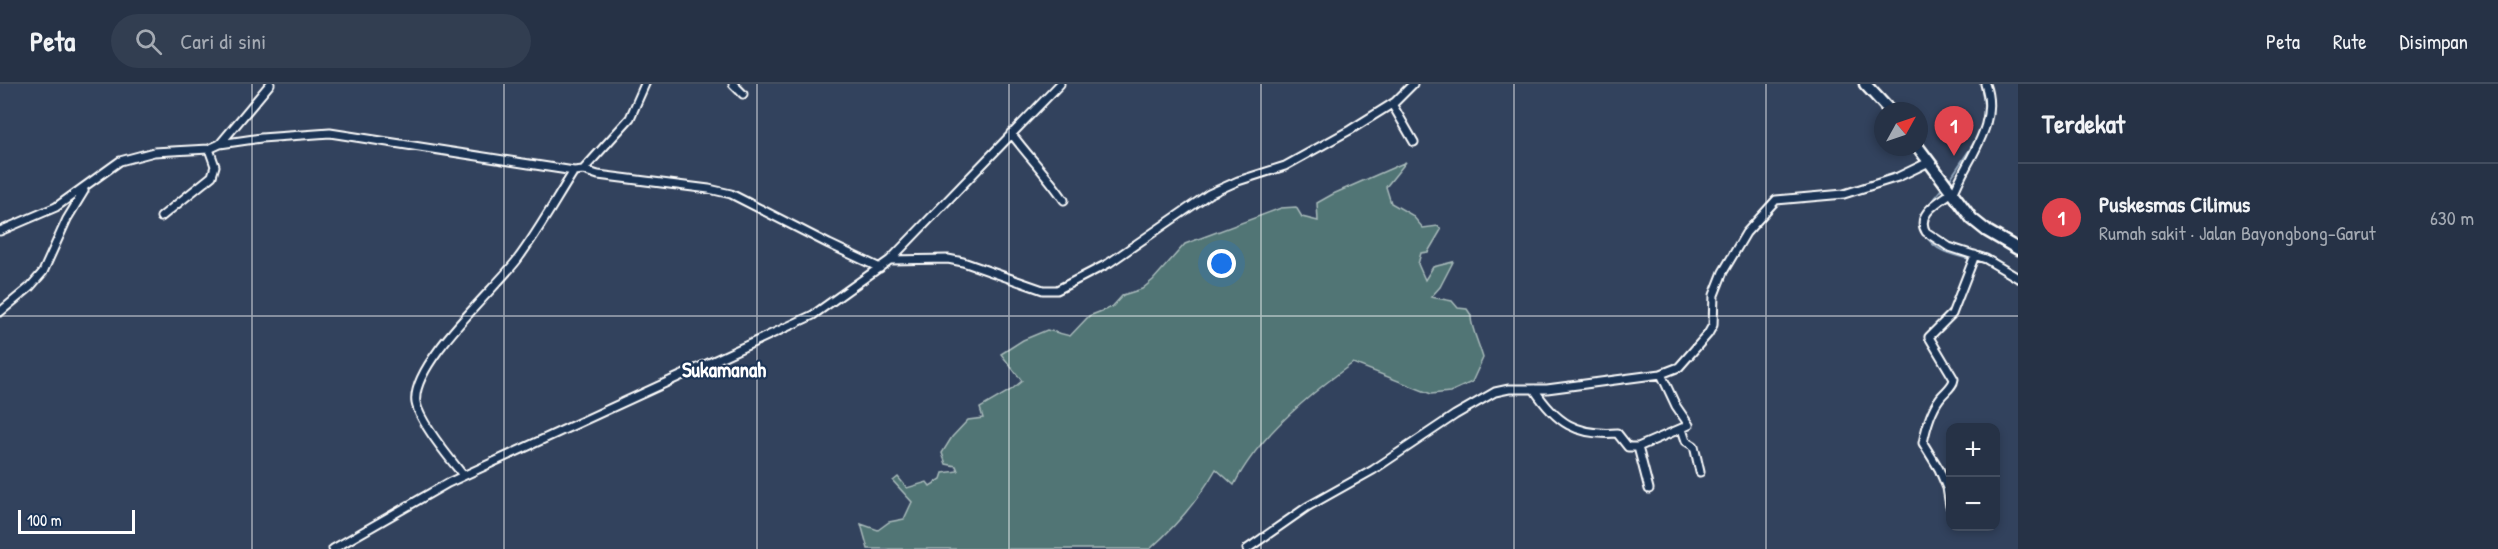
<!DOCTYPE html>
<html lang="id">
<head>
<meta charset="utf-8">
<style>
  body { margin:0; font-family:"Patrick Hand",sans-serif; background:#323e51; color:#f1f3f6 }
  .controls { position:absolute; right:18px; bottom:18px; display:grid; overflow:hidden; border-radius:12px; box-shadow:0 3px 9px #0003 }
  .controls button { width:54px; height:54px; display:grid; place-items:center; padding:0; border:0; border-bottom:2px solid #424d5f; background:#263246; color:#f1f3f6; font:30px sans-serif }
  .compass { position:absolute; left:1874px; top:18px; width:54px; height:54px; border-radius:50%; background:#263246; box-shadow:0 3px 9px #0003; rotate:50deg }
  .scale { position:absolute; left:18px; bottom:15px; width:117px; box-sizing:border-box; padding-left:6px; border:3px solid #fff; border-top:0; font-size:16px; line-height:21px; white-space:nowrap; color:#fff; -webkit-text-stroke:4px #1d3557; paint-order:stroke }
  .you { position:absolute; left:1222px; top:180px; width:21px; height:21px; margin:-15px; border:4px solid #fff; border-radius:50%; background:#1a73e8; box-shadow:0 0 0 9px #1a73e833 }
  .badge { display:grid; place-items:center; width:39px; height:39px; border-radius:50%; background:#e69b98; color:#fff; font-size:20px; font-weight:700 }
  .pin { position:absolute; translate:-50% -50px; filter:drop-shadow(0 2px 3px #0008) }
  .pin::after { content:''; position:absolute; top:32px; width:21px; height:18px; background:inherit; clip-path:polygon(0 0,100% 0,50% 100%) }
  .list { margin:0; padding:0; list-style:none }
  h2 { display:flex; justify-content:space-between; align-items:center; height:78px; margin:0; padding:0 24px; font-size:26px }
  h2 small { font-size:20px; font-weight:400; color:#a4aab3 }
  .list li { display:grid; grid-template-columns:39px 1fr auto; gap:18px; align-items:center; box-sizing:border-box; height:108px; padding:0 24px; border-top:2px solid #424d5f }
  .list b { display:block; font-size:22px; white-space:nowrap }
  .list p { margin:0; font-size:20px; white-space:nowrap; color:#a4aab3 }
  .list em { font-size:20px; font-style:normal; color:#a4aab3 }
  .icon { flex:none; width:33px; height:33px; fill:none; stroke:currentColor; stroke-width:2; stroke-linecap:round; stroke-linejoin:round }
  .map { position:relative; flex:none; width:2018px; height:465px; overflow:hidden }
  header { display:flex; align-items:center; gap:36px; box-sizing:border-box; height:84px; padding:0 30px; background:#263246; border-bottom:2px solid #424d5f }
  header strong { font-size:28px }
  nav { display:flex; gap:33px; margin-inline-start:auto; font-size:21px }
  .search { width:420px; height:54px; background:#323e51; display:flex; align-items:center; gap:15px; box-sizing:border-box; padding:0 21px; border-radius:33px; color:#a4aab3; font-size:22px }
  main { display:flex }
  aside { flex:1; background:#263246 }
  .map>svg:first-child { display:block }
  .green { fill:#517475; stroke:#a8baba; stroke-width:1.5 }
  .lines { fill:none; stroke-linecap:round; stroke-linejoin:round }
  .stream { stroke:#90a4ba; stroke-width:2 }
  .minor-casing { stroke:#fff; stroke-width:11 }
  .primary-casing { stroke:#fff; stroke-width:15 }
  .minor { stroke:#1d3557; stroke-width:7 }
  .primary { stroke:#1d3557; stroke-width:10 }
  .grid { fill:none; stroke:#fff; stroke-width:1.5; stroke-opacity:0.55 }
  .labels { text-anchor:middle; stroke-width:4.5; stroke-linejoin:round; paint-order:stroke }
  .quarter-label { font-size:21px; font-weight:bold; fill:#fff; stroke:#1d3557 }
</style>
</head>
<body>
<header>
<strong>Peta</strong>
<div class="search"><svg class="icon" aria-label="search" viewBox="0 0 24 24"><circle cx="10" cy="10" r="6"/><path d="M15 15l6 6"/></svg>Cari di sini</div>
<nav><a>Peta</a><a>Rute</a><a>Disimpan</a></nav>
</header>
<main>
<div class="map">
<svg width="2018" height="465" viewBox="0 0 2018 465">
  <rect width="100%" height="100%" fill="#32425d"/>
  <filter id="ink" filterUnits="userSpaceOnUse"><feTurbulence type="fractalNoise" baseFrequency=".0167" numOctaves="2"/><feDisplacementMap in="SourceGraphic" scale="12" xChannelSelector="R" yChannelSelector="G"/><feConvolveMatrix kernelMatrix="1 2 1 2 8 2 1 2 1" color-interpolation-filters="sRGB"/></filter>
  <g filter="url(#ink)">
    <path class="green" d="M1406,78l-20,25 5,16 21,12 11,13 15,-2 3,4 -13,22 -7,1 -3,11 7,16 8,-13 20,-5 -13,25 -9,10 21,4 6,7 9,1 4,6c-1,11 9,31 12,43l-11,24 -22,10 -19,2 -78,-31c-42,30 -96,75 -119,122l-18,-16c-17,30 -40,57 -66,80h-282l-7,-25 17,6 11,-8 15,-3 8,-17 -19,-21 5,-4 9,11 20,-6 3,4 11,-7 2,-6 15,-2 -2,-5 -10,-2 -4,-11 10,-16 16,-17 15,-2 -3,-10 31,-18 11,-9 -21,-27 22,-14 24,-10 23,6 19,-20 23,-9 11,-12 19,-6 11,-9 32,-36 96,-36 15,-1 6,10 16,4 -1,-18 16,-9z"/>
    <g class="lines">
      <path class="stream" d="M1981,0l3,20 -1,19
        M1948,98l30,-45
        M1927,123l17,-21
        M1925,150c9,17 27,21 45,25
        M1976,176l12,4 30,19"/>
      <g class="minor-casing">
        <path id="minor" d="M733,0l10,10
          M1392,20l22,38
          M1011,49c17,23 37,43 53,67
          M220,60l41,-6 69,-5 244,38
          M583,86l47,-52 15,-34
          M1951,109c-12,9 -36,21 -25,39l23,15 37,12 32,19
          M1953,111c13,-36 47,-70 32,-111
          M161,133l51,-41 3,-10 -6,-17
          M0,147l56,-24 64,-46 34,-9 55,-3 11,-5 50,-60
          M890,176l170,-176
          M0,228l30,-25 13,-15 24,-53 17,-28
          M1534,305c22,34 43,47 83,44l11,14h10
          M1682,345l4,12 8,5 6,26
          M463,391c-13,-16 -43,-52 -47,-72 -6,-38 78,-113 101,-143 21,-28 38,-59 57,-89l9,-1 15,5 111,14 22,5 98,50 51,24
          M1649,405l-11,-42 51,-22 -13,-19 -15,-32
          M1950,422l-3,-18 -8,-19 -16,-26c3,-15 8,-33 17,-45 5,-7 13,-11 14,-19l-25,-42 23,-23 23,-59
          M333,465l115,-66 365,-168 77,-55 58,-1 15,3 80,28h14l52,-27 100,-69 29,-13 47,-15 65,-36 45,-28 18,-18
          M1247,465l60,-42 66,-37 82,-55 40,-23 14,-3h38l114,-15 18,-7 29,-33 5,-9 1,-30 9,-23 23,-39 30,-33 68,-6 54,-17 31,-15"/>
      </g>
      <g class="primary-casing">
        <path id="primary" d="M1865,0l25,27
          M1918,63l54,72 15,12 31,18"/>
      </g>
      <use href="#minor" class="minor"/>
      <use href="#primary" class="primary"/>
    </g>
  </g>
  <path class="grid" d="M252,0v465M504,0v465M757,0v465M1009,0v465M1261,0v465M1514,0v465M1766,0v465M0,232h2018"/>
  <g class="labels">
    <g class="quarter-label">
      <text x="724" y="293">Sukamanah</text>
    </g>
  </g>
</svg>
<div class="controls">
<button>+</button>
<button>−</button>
</div>
<svg class="compass" viewBox="-18 -18 36 36"><path d="M0-13l5 13h-10z" fill="#e53935"/><path d="M0 13l5-13h-10z" fill="#a4aab3"/></svg>
<div class="scale">100 m</div>
<div class="you"></div>
<div class="pin badge" style="left:1954px;top:72px;background:#e0444e">1</div>
</div>
<aside>
<h2>Terdekat<small></small></h2>
<ul class="list">
<li><span class="badge" style="background:#e0444e">1</span><div><b>Puskesmas Cilimus</b><p>Rumah sakit · Jalan Bayongbong-Garut</p></div><em>630 m</em></li>
</ul>
</aside>
</main>
</body>
</html>
